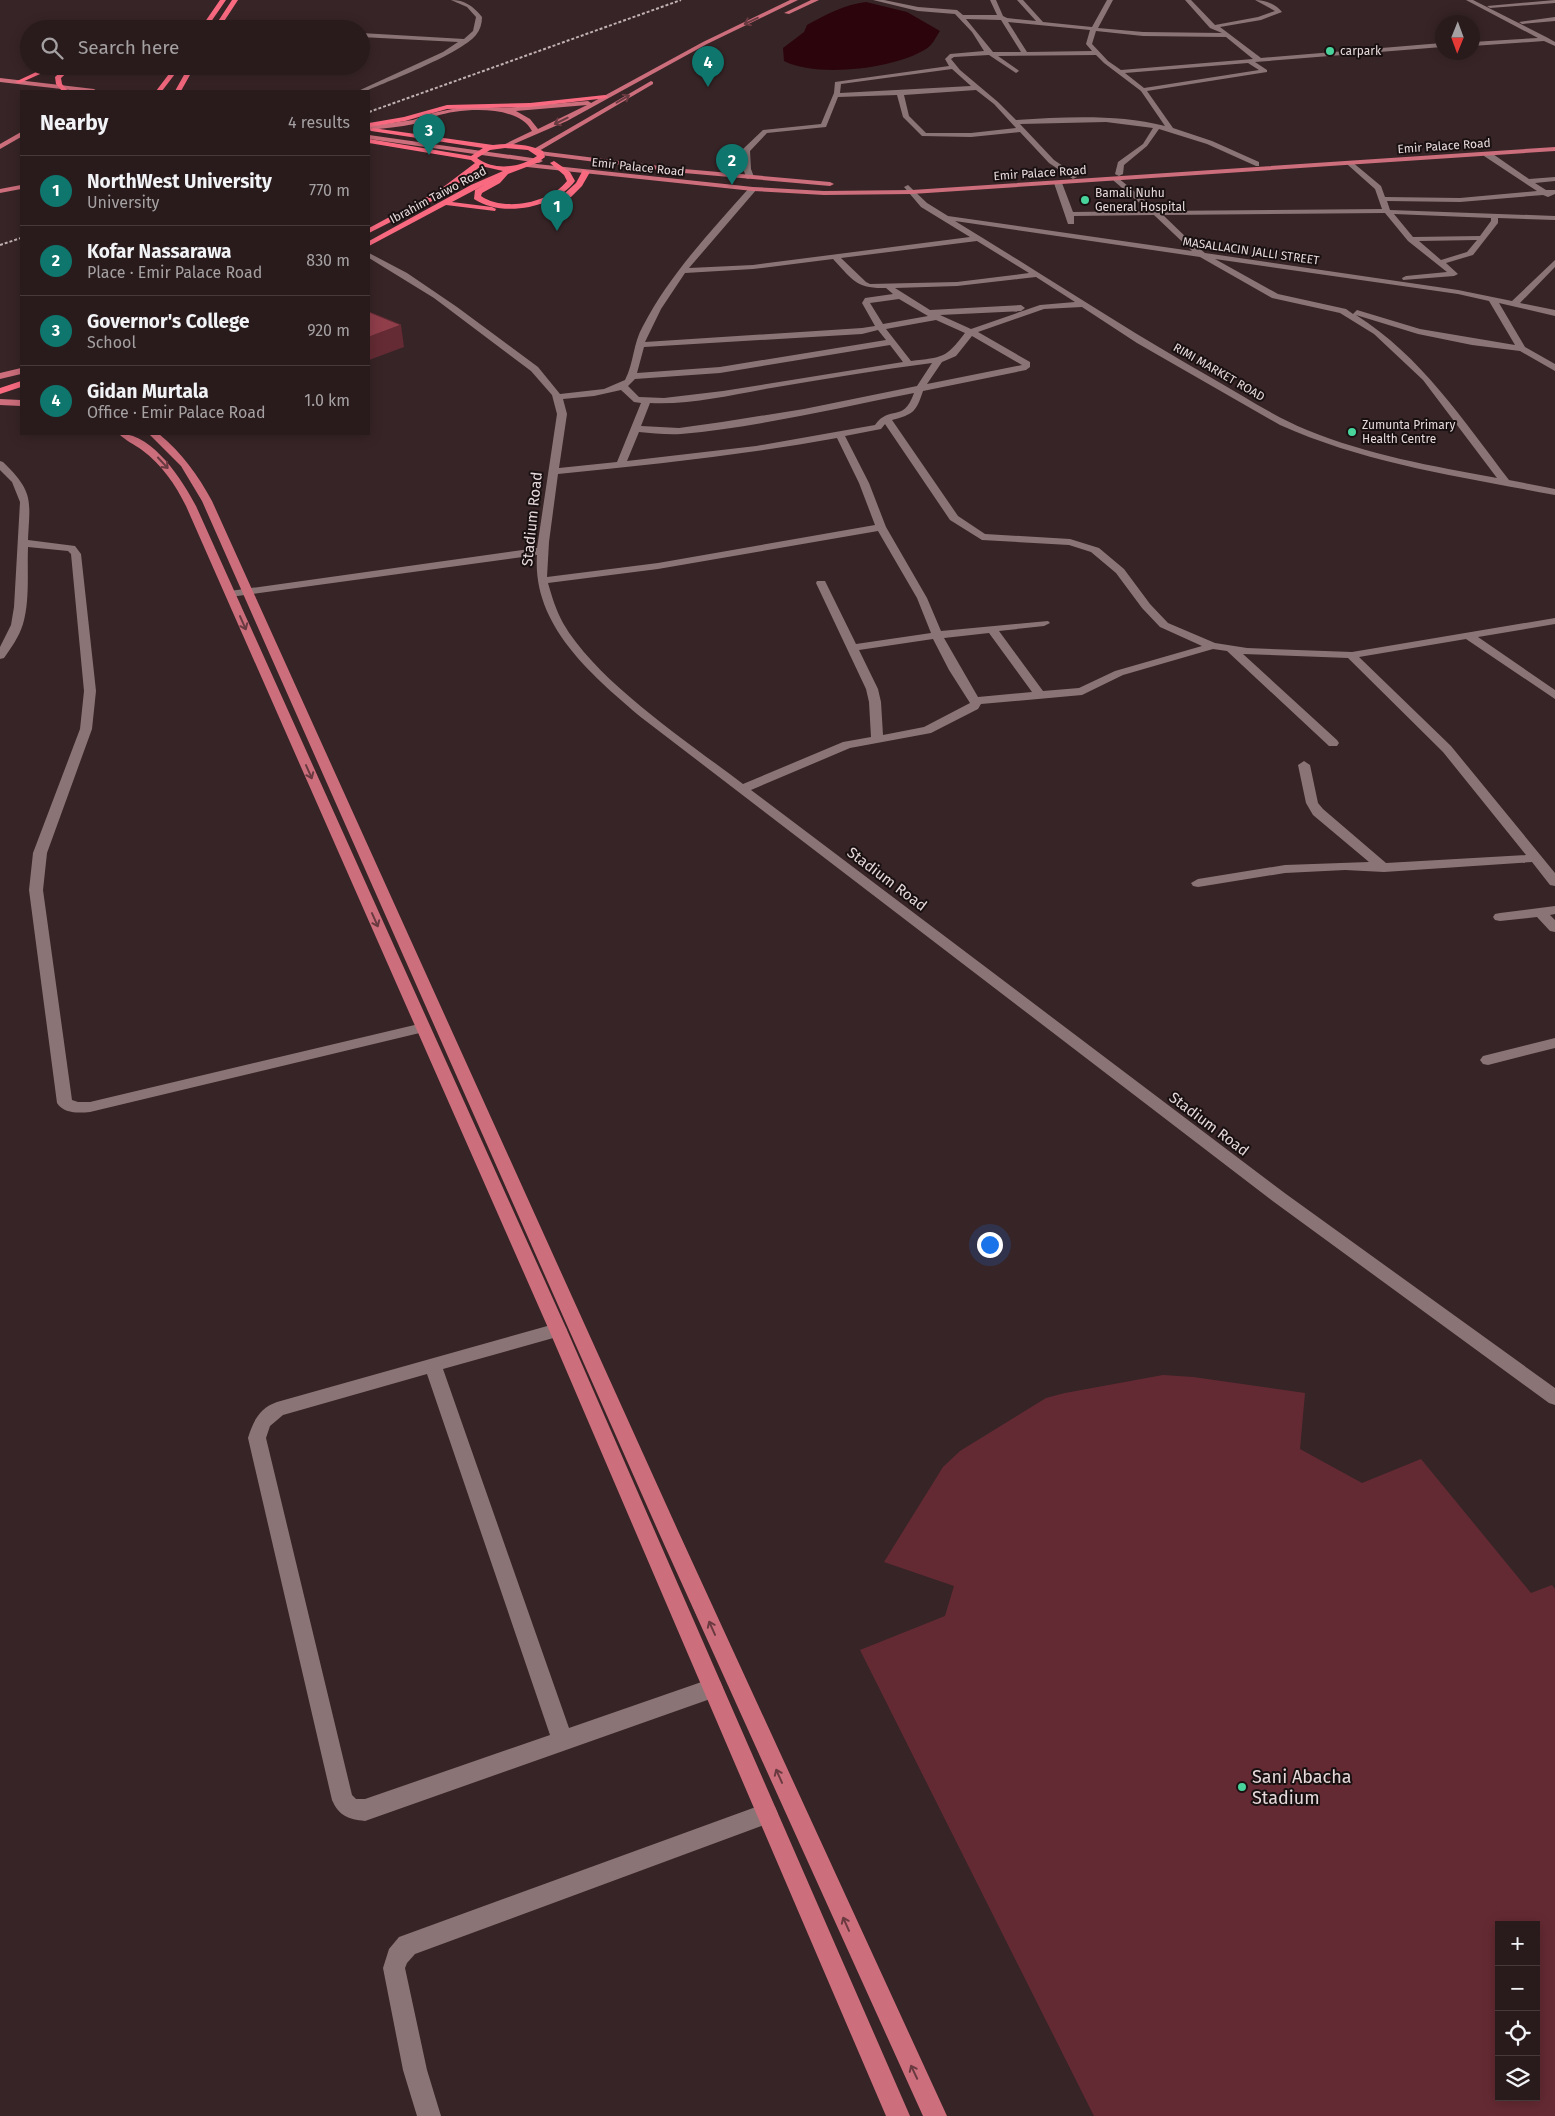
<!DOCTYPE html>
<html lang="en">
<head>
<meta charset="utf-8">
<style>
  body { margin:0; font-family:"Fira Sans",sans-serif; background:#312425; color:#f1f3f6 }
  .controls { position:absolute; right:15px; bottom:15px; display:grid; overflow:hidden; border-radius:0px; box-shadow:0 2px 12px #0003 }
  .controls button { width:45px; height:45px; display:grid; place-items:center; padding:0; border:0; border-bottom:1px solid #45393b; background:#291b1c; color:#f1f3f6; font:25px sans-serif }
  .compass { position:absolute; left:1435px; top:15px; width:45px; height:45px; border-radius:50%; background:#291b1c; box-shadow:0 2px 12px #0003; rotate:181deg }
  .you { position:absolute; left:989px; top:1244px; width:18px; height:18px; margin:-12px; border:4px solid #fff; border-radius:50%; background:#1a73e8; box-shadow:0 0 0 8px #1a73e833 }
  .badge { display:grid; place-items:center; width:32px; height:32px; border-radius:50%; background:#0f766e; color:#fff; font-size:16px; font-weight:700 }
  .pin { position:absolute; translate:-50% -41px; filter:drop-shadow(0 1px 2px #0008) }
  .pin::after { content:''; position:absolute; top:26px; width:18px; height:15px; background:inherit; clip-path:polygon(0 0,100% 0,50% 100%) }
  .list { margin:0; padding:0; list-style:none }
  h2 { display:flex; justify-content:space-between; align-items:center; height:65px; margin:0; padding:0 20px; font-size:21px }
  h2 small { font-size:16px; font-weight:400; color:#a5a1a3 }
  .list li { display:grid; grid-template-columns:32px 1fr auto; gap:15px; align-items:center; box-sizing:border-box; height:70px; padding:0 20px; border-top:1px solid #45393b }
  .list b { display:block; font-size:19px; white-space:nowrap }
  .list p { margin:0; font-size:16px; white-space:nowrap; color:#a5a1a3 }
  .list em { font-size:16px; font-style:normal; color:#a5a1a3 }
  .icon { flex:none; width:28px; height:28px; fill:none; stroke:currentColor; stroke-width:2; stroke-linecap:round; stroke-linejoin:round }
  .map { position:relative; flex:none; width:1555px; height:2116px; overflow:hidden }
  .search { position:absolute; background:#291b1c; box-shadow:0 2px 12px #0003; left:20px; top:20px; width:350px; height:55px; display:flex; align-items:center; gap:12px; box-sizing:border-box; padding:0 18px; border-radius:28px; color:#a5a1a3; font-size:19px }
  .panel { position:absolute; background:#291b1c; box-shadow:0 2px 12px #0003; left:20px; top:90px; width:350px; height:345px; border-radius:0px }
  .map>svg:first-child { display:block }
  .green { fill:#642a33; fill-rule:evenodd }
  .water { fill:#2c040c }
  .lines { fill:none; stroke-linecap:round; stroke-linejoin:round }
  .minor { fill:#8b7475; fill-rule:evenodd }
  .major { fill:#cd6e7c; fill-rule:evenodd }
  .highway { fill:#f96a81; fill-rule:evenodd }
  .rail { stroke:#c0b1b2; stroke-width:2; stroke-dasharray:3 2; stroke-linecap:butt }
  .shaded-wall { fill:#642b34 }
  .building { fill:#8f3e4a; stroke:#642b34 }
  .oneway { stroke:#6a3a41 }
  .poi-dot { fill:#49d49c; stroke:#191011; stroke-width:2 }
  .labels { text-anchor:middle; stroke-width:4; stroke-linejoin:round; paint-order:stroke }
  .far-poi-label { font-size:12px; fill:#e7d9da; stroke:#191011; text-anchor:start }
  .far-street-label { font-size:12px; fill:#e7d9da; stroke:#191011 }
  .street-label { font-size:15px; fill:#e7d9da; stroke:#191011 }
  .near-poi-label { font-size:18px; fill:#e7d9da; stroke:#191011; text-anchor:start }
</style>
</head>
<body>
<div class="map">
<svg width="1555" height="2116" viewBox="0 0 1555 2116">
  <rect width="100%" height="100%" fill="#372426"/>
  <path class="green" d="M1163,1375l30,2 112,16 -5,56 62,34 59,-24 110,134 21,-8 3,4v527h-461l-234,-466 85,-34 9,-30 -70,-24 59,-95 17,-16 86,-53 19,-5zM1499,1925h37v172h-37z"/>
  <path class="water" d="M866,2l41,10 33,19c-4,6 -8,15 -14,18 -32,20 -109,29 -142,12l-1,-13 21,-16 3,-7c18,-10 39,-21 59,-23z"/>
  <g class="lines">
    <path class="minor" d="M451,0c14,0 22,6 31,17 0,7 -2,13 -6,18 -16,19 -85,45 -110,56h-8l85,-39 15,-10 -97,-5v-4l103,6 9,-8 3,-14 -9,-10z
      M873,0h11l34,7 39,3 6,5h34l-7,-15h6l7,16 4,2 29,3 -19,-21h6l20,22 49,5 15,-27h6l-15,28 45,4 79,1 -12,-5 -25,-28h6l24,25 43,-8 17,-6 -20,-11c10,0 21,4 27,12l-21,8 -41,7 41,31 181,-15v4l-187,15 12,8v2l-120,19 26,37 39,13 47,21v4h-3l-49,-22 -48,-15 -12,17 -23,19 -1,9 -4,2 -4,-2 3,-12 25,-18 10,-16 -47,-6 -86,2 34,36 22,15 1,2 -4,2 -24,-16 -29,-31 -49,5 -49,-1 -19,-19 -6,-22 -59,2 -12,30 -59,6 -17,18 1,18 3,8 -7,2 -4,-10v-20l20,-19 58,-6 13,-31 1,-11 114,-16 -4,-7 5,-5 34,-3 -12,-19 -17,-18 -37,-3zM966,19l35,1 20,32h-28zM1008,22l82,8 -4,14 6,7 -65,1zM1096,31l47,5 83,1 27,22 -132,11 -13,-9 -16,-17zM989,55l27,18 3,-2 -1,-1 -20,-14 98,-1 8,8 37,28 24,35c-48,-12 -99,-9 -149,-6l-18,-18 -38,-32 -9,-11 3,-2zM1248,63l11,7 -115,18 -19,-15zM952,69l19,17 -131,7 1,-9zM976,90l18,14 22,24 -45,5h-45l-17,-17 -5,-21z
      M1466,0h7l75,38 7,4v4l-11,-5 -72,5v-4l66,-4z
      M1555,0v3l-65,5 -3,-2z
      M1555,17v4l-33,3 -3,-2z
      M1484,152h6l39,27 26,-2v4l-20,2 11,7h9v4l-7,3 -5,-2 -83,7 -73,-1 3,9 165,6v4l-57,-2v5l-25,32 -27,8 12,11 -4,2 -51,4 -1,-2 4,-2 41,-4 -39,-31 -23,-28 -222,2 27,26 15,12 253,37 54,11 43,-41v7l-35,36 35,7v6l-56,-13 26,44 30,17v7l-35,-20 -48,-6 -54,-11 -62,-19c65,41 107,105 153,165l46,9v6c-93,-18 -188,-31 -275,-70l-143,-82 -55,-36 -38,2 -66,23 52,30v5l-4,3 -103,21c-7,21 -9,23 -31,29l66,96 27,18 85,5 29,9 25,21 26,35 18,19 47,20 32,5 105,4 203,-34v6l-77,13 77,53v9l-89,-60 -107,18 92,89 104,127v13l-5,-1 -18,-23 -148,10 -39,-2 -60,3 -87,14 -5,-1 -2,-3 7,-4 87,-14 84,-3 -56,-47 -7,-12 -8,-38 6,-4 6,4 8,38 5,6 63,54 140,-8 -83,-103 -95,-94 -105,-4 94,86 2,3 -2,3h-8l-102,-95 -14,-2 -90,26 -41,20 -101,9 -3,5 -47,24 -81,15 -99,42 535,404 269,194v17l-6,-2 -275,-201 -632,-484c-49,-42 -110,-92 -105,-163l-307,42 -5,-3 5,-3 307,-43 20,-134 -5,-19 -21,-24 -97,-73 -65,-40v-5l38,20 50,34 81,60 22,27 44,-5 21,-9c9,-17 8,-37 18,-54 27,-52 68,-95 107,-139l7,2 -68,79 64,-3 217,-28 -49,-30 -17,-20 4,-2 19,18 21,13 244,35 -38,-36 -80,1v8h-6l-14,-41 4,-2 4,2 11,29 76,-1 -35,-30 -1,-2 4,-2 41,34 224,-2 -7,-20 -27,-24 -1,-2 4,-2 30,25 4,11 75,1 77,-7 -53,-35zM1394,214l97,4v3l-11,15 -67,1zM955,221l245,36 72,41 68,15 34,21 49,46 74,98c-65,-12 -129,-23 -190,-48 -34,-14 -65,-35 -97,-53 -87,-49 -169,-104 -255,-156zM1477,240l-10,12 -26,8 -22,-19zM977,241l52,32 -72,9 -87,2 -4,-2 -25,-24zM833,259c19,20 23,30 53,29l7,6 -28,4 -3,5 13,23 -13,2 -217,14 16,-33 24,-36 68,-4zM1215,259l243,35 31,7 26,44 -95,-16 -63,-19 -4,4 -7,-5 -68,-15zM1036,277l39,25 -35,3 -69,24 -31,-14 81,-4 4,-3 -4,-3 -91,5 -35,-22 62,-2zM899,299l29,17 -45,8 -13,-21zM936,320l29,13c-20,26 -22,24 -54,28l-25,-32zM878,330l8,10 -166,27 -83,6 7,-26 218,-13zM972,336l50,29 -95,19 15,-22 14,-6zM890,345l13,17 -180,29 -59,7 -25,-1 -11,-11 7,-7 85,-6zM932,363l-15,23 -113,23 -82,13 -43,6 -38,-2 9,-23c40,2 82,-8 121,-15 54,-9 107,-18 161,-25zM621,390l13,12 7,1 -24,59 -58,6 8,-54 -4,-15 31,-3zM914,393c-11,31 -24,11 -39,32l-119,21 -129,15 12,-29c13,1 28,3 42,2 78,-7 156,-26 233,-41zM885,424l65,96 32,20 87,5 22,7 25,21 26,35 18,19 42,19 -87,25 -36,17 -36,3 -44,-60 45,-5 6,-3 -2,-2 -107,10 -14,-33 -41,-71 -17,-44 -24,-47 36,-7zM837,438l22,45 16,42 -217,38 -111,14 2,-35 9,-68c93,-9 186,-19 279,-36zM878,531l39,67 14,35 -75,11 -30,-61 -1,-2h-8l-1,2 50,106 3,13 2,35 -28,5 -100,42c-55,-42 -146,-102 -180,-161 -7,-13 -11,-26 -15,-40l110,-14zM989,633l43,59 -54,5 -34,-59zM933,639l16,31 21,33 -46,24 -41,8 -2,-33 -3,-13 -19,-39z
      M0,461l3,1c31,30 27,38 25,78l47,6 6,8 15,137 -4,38 -45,124 -4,37 29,210 6,2h12l333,-79 5,2 2,3 -2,3 -338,81c-11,1 -26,2 -33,-9l-28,-213 4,-37 47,-124 4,-38 -13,-137 -3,-3 -40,-4c-1,25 2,53 -5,77 -4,13 -12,24 -19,34l-4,1v-12l11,-22 3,-18 6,-105 -8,-20 -12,-12z
      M1555,906v8l-5,1 5,5v12l-5,-1 -13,-14 -37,4 -5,-1 -2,-3 2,-3 5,-1z
      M1555,1038v10l-67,17 -5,-1 -3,-4 3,-4z
      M558,1323l6,2 3,5 -3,5 -121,34 126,359 144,-50 7,3 3,7 -3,7 -7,3 -348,123c-17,-2 -26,-5 -33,-21l-84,-362c5,-16 11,-30 29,-36zM427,1374l123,361 -185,64h-9l-4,-4 -86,-357 4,-12 13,-11z
      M767,1803l8,4 3,7 -3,7 -360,133 -8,9 -2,5 22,102 14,46h-24l-14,-46 -20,-102 6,-19 10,-12z"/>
    <path class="major" d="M790,0h8l-91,44 -140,77 -60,26 -6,-1 31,-15c-14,-27 -71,-23 -96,-15 -7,2 -14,6 -22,8 -14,3 -30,4 -45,6v-4l44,-6 20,-7 29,-6 42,1 84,-7 3,2 112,-61zM587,105l-49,24 -8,-10 -14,-8z
      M811,0h8l-30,14 -5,-1z
      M0,78l94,11 3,2h-18l-79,-9z
      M651,81l2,1v2l-114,67 145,18 146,13 4,2 -4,2 -146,-13 -144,-18 -8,-5z
      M21,132v5l-21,12v-5z
      M369,135l170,24 4,2 -4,2 -170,-24z
      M1555,147v4l-643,43 -88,1 -71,-4 -226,-24 -4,-2 4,-2 226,24 71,4 88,-1z
      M21,185v4l-21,4v-4z
      M21,368v6l-21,5v-6z
      M0,399l21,1v6l-21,-1z
      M119,434c33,-2 64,47 77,72l371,824 343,786h-24l-337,-786 -363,-824c-11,-22 -24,-41 -44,-56 -7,-5 -17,-10 -23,-16z
      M149,434h10c23,19 39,41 53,67l467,1032 268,583h-24l-264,-583 -457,-1032 -21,-35z"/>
    <path class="highway" d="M220,0h6l-20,29h-6z
      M232,0h6l-19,29h-6z
      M49,66h9l-38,17 -5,-1z
      M67,66h7l-13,12 1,6 6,7h-6l-6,-7 -1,-7z
      M175,66h6l-19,25h-6z
      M189,66h6l-14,25h-6z
      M605,95l3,2 -1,1 -77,9 -83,2 -42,12 -36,6v-4l35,-6 43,-12 83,-2z
      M373,128l120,17c17,-2 34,-1 50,6l2,6 -8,6 -29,11 -8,9 -18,10 -1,3c23,16 69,7 86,-15l-3,-6 -14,-12 4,-2 16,11 5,9c-20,27 -73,37 -101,18l1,-9 11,-6 -34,18 40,5 4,2 -1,2 -49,-6 -77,41v-5l102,-56 32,-14 -22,-5 -37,29 -75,38v-5l69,-37 37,-28 -4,-3 -102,-17v-4l102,17 12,-8 -112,-17 -1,-1zM505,148l23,2 9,6c-17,12 -43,15 -60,2l13,-8z
      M583,170l7,2 -8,14 -11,11h-6v-4l11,-10z
      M21,381v6l-21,7v-6z"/>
    <path class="rail" d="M369,112l312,-112
      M0,245l21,-7"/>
  </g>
  <path class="shaded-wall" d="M401,325l3,22 -35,13v-23z"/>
  <path class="building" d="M369,312l32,13 -32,12z"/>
  <defs><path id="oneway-shaft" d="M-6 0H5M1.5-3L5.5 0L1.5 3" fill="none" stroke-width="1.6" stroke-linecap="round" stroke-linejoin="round" transform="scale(1.25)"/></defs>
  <g class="oneway">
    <use href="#oneway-shaft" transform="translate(751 21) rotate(155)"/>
    <use href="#oneway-shaft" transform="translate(623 99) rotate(-30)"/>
    <use href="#oneway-shaft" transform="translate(561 121) rotate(154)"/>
    <use href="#oneway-shaft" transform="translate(163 463) rotate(47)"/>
    <use href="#oneway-shaft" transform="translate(243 623) rotate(66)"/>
    <use href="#oneway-shaft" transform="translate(309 772) rotate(66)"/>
    <use href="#oneway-shaft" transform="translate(375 920) rotate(66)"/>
    <use href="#oneway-shaft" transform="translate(712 1628) rotate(-114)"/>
    <use href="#oneway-shaft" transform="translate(779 1776) rotate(-114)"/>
    <use href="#oneway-shaft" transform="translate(846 1924) rotate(-114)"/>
    <use href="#oneway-shaft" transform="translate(914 2072) rotate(-115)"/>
  </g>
  <g class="poi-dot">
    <circle cx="1330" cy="51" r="5"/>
    <circle cx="1085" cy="200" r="5"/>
    <circle cx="1352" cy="432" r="5"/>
    <circle cx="1242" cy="1787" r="5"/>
  </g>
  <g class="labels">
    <g class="far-poi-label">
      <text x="1340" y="55">carpark</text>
      <text x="1095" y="197">Bamali Nuhu<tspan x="1095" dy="14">General Hospital</tspan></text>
      <text x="1362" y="429">Zumunta Primary<tspan x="1362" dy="14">Health Centre</tspan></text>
    </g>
    <g class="far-street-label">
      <text transform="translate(1444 146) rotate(-4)" y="4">Emir Palace Road</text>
      <text transform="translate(638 167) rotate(6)" y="4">Emir Palace Road</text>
      <text transform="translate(1040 173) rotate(-4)" y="4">Emir Palace Road</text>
      <text transform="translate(438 195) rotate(-28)" y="4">Ibrahim Taiwo Road</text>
      <text transform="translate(1251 251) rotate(8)" y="4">MASALLACIN JALLI STREET</text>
      <text transform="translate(1219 372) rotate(30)" y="4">RIMI MARKET ROAD</text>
    </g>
    <g class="street-label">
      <text transform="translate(532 519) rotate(-84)" y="5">Stadium Road</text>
      <text transform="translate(887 879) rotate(37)" y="5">Stadium Road</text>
      <text transform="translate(1209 1124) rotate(37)" y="5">Stadium Road</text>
    </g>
    <g class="near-poi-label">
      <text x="1252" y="1783">Sani Abacha<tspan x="1252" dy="21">Stadium</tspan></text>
    </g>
  </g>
</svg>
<div class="controls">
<button>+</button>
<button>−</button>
<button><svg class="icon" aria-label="locate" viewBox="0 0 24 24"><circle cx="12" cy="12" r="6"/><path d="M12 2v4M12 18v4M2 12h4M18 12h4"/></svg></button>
<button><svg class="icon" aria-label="layers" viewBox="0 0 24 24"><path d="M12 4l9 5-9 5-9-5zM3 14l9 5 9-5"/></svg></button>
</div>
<svg class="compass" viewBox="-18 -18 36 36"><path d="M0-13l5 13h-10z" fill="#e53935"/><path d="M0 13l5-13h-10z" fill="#a5a1a3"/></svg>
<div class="you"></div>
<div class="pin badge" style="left:557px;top:231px">1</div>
<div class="pin badge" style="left:732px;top:185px">2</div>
<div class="pin badge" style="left:429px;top:155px">3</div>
<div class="pin badge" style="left:708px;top:87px">4</div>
<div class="search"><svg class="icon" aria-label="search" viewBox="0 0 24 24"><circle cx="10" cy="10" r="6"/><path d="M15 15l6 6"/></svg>Search here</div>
<section class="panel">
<h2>Nearby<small>4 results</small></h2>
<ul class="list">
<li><span class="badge">1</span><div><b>NorthWest University</b><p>University</p></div><em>770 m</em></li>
<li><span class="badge">2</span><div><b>Kofar Nassarawa</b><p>Place · Emir Palace Road</p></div><em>830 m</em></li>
<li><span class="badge">3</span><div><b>Governor's College</b><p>School</p></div><em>920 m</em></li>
<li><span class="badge">4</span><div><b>Gidan Murtala</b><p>Office · Emir Palace Road</p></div><em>1.0 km</em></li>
</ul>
</section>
</div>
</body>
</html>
